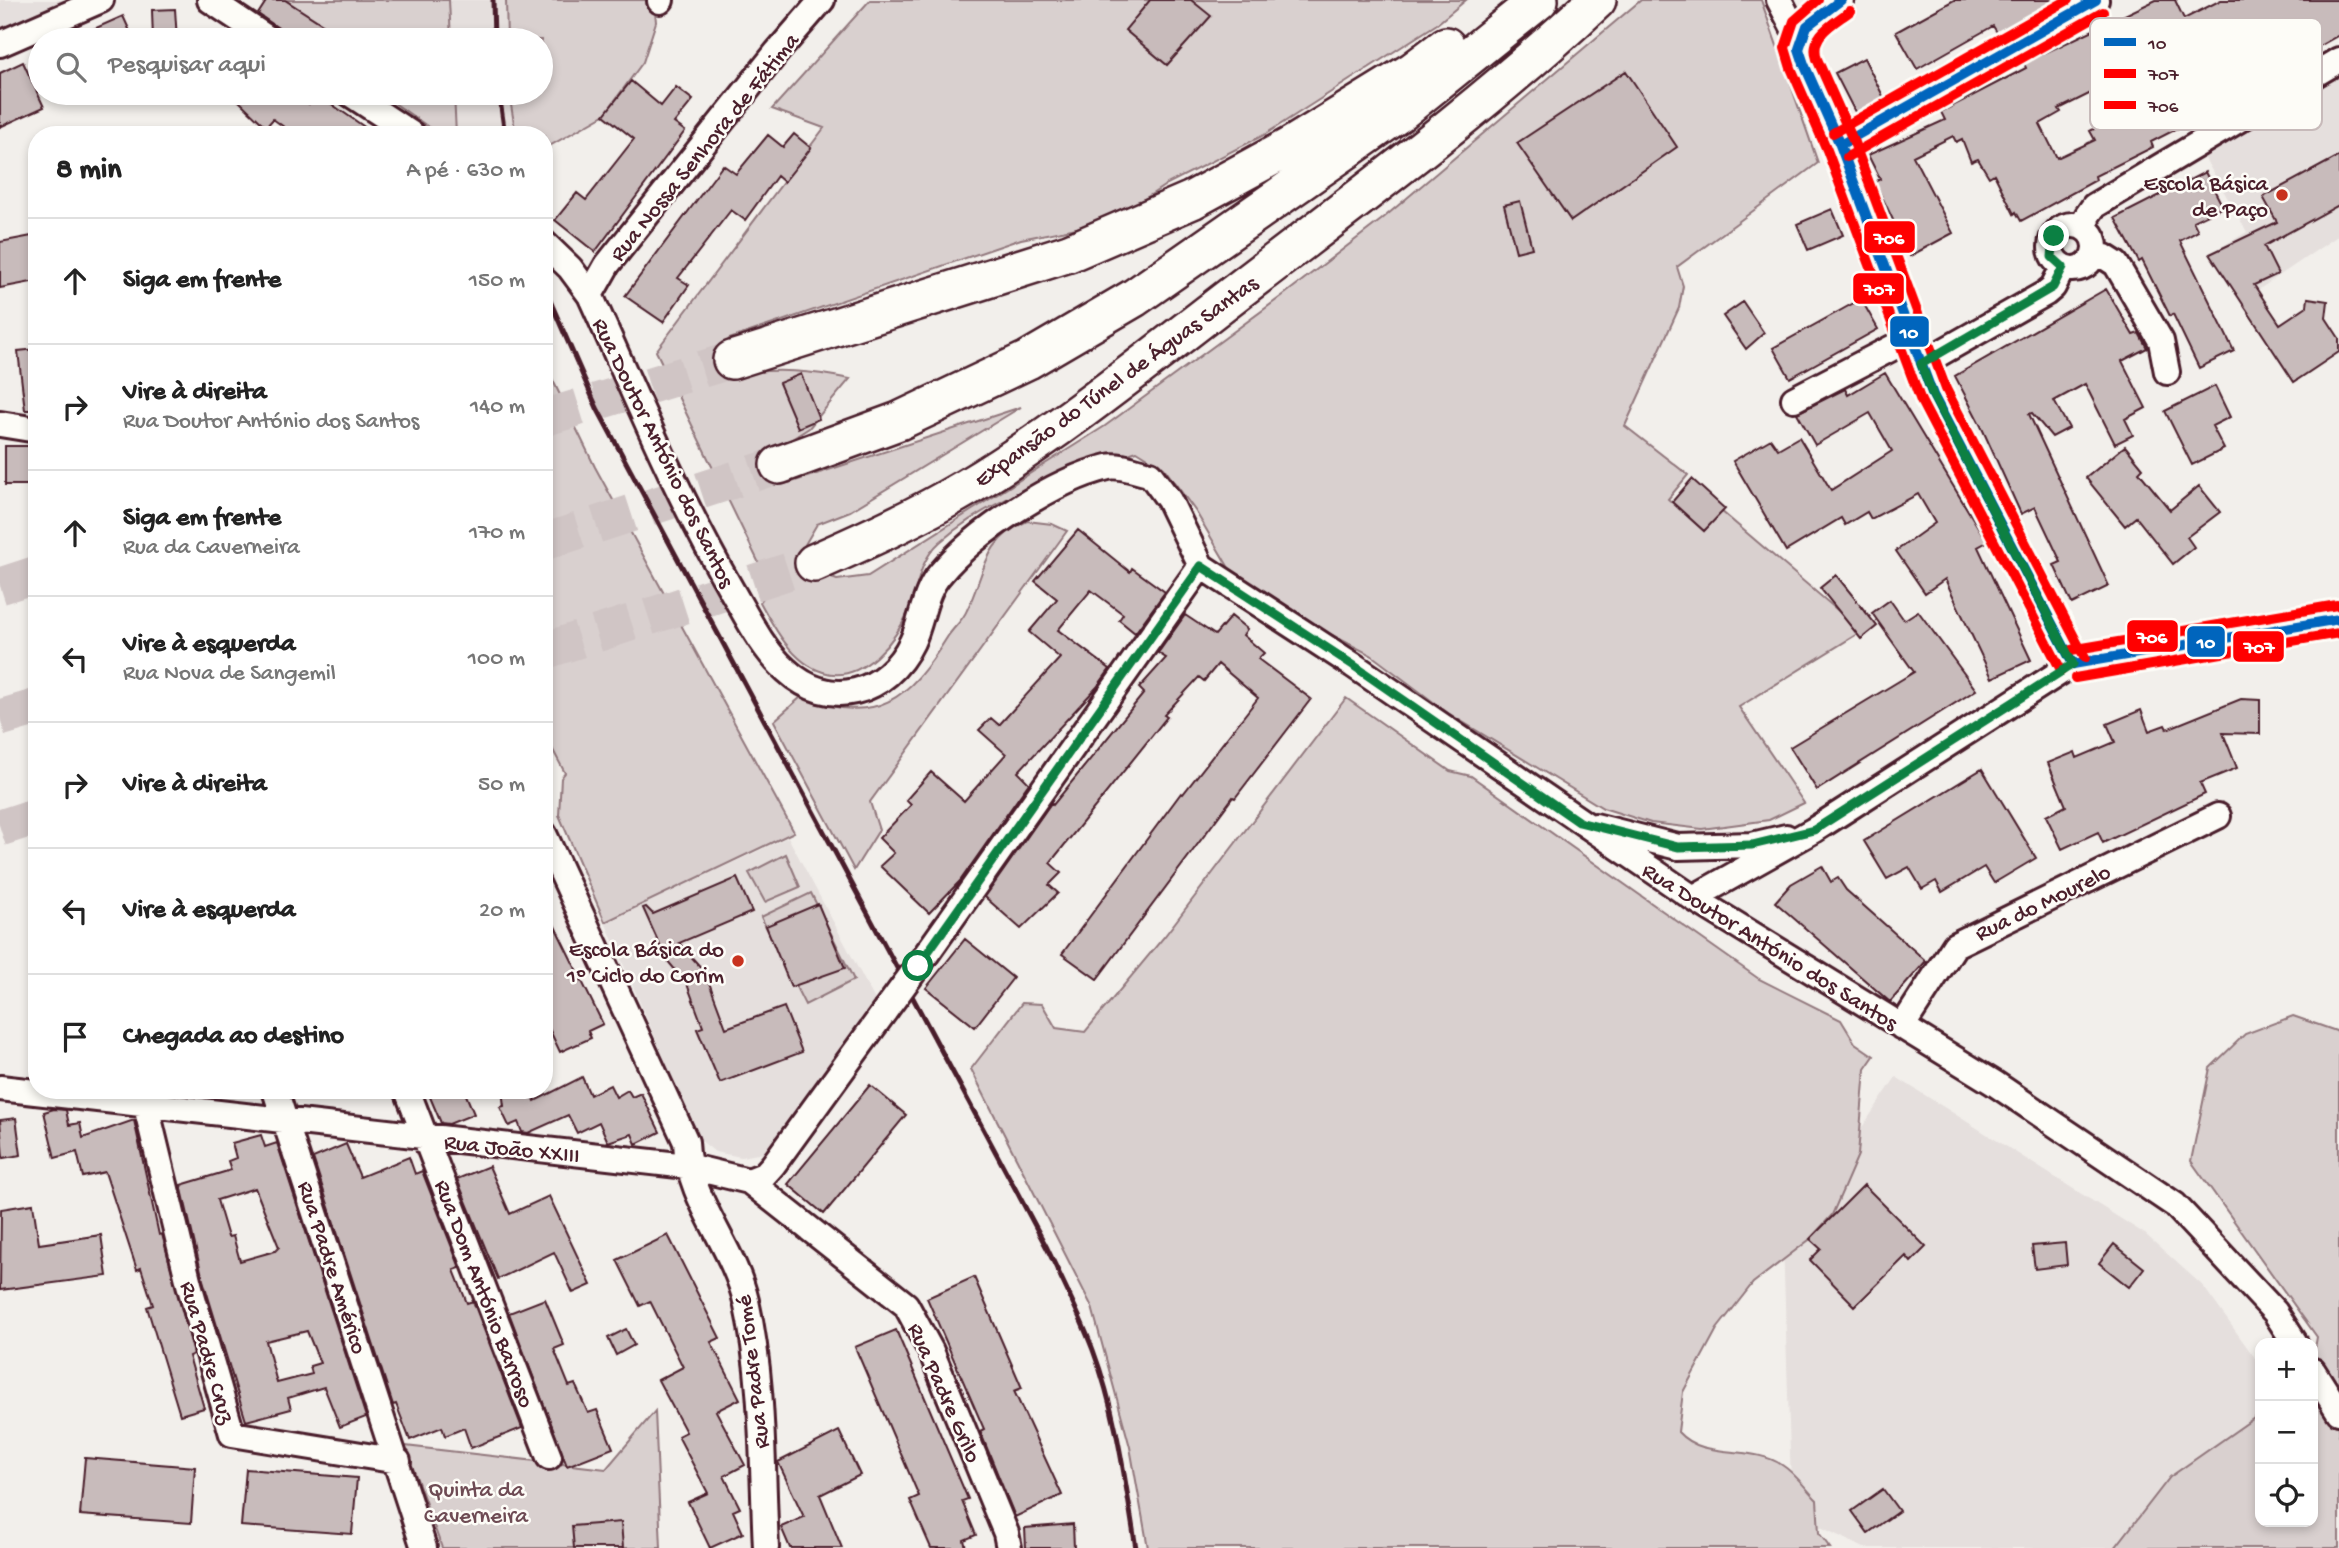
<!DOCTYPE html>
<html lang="pt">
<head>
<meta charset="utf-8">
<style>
  body { margin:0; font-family:"Gochi Hand",sans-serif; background:#f6f6f6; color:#222 }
  .controls { position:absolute; right:21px; bottom:21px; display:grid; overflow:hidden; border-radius:14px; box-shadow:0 4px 10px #0003 }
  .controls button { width:63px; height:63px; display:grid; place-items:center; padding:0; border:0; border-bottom:2px solid #e0e0e0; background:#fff; color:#222; font:35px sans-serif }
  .stop { position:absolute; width:21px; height:21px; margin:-16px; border:5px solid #0b8043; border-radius:50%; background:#fff }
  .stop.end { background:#0b8043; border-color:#fff; box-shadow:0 2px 7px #0008 }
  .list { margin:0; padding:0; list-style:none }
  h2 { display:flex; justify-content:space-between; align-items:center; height:91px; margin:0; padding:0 28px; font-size:30px }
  h2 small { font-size:23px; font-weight:400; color:#767676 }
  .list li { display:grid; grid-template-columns:46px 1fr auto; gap:21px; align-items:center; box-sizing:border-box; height:126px; padding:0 28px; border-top:2px solid #e0e0e0 }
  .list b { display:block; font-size:26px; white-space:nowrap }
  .list p { margin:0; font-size:23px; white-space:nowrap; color:#767676 }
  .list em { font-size:23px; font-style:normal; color:#767676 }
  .icon { flex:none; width:38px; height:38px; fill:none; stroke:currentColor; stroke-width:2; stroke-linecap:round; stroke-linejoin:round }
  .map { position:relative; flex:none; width:2339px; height:1548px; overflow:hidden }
  .search { position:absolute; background:#fff; box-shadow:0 4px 10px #0003; left:28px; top:28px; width:525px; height:77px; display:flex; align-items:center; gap:18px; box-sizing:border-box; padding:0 24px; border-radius:38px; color:#767676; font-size:26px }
  .panel { position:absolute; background:#fff; box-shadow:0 4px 10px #0003; left:28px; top:126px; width:525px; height:973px; border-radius:28px }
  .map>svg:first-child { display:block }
  .built { fill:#e5dfdd }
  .green { fill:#d9d0cf; stroke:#92787d; stroke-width:2 }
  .building { fill:#c8bbbb; stroke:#4a1f2b; stroke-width:2; fill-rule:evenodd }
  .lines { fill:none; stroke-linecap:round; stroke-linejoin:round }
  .highway-tunnel { stroke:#d0c5c5; stroke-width:37; stroke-dasharray:37 18; stroke-linecap:butt }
  .minor-casing { stroke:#4a1f2b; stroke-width:30 }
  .highway-casing { stroke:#4a1f2b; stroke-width:42 }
  .minor { stroke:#fdfcf7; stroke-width:24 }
  .highway { stroke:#fdfcf7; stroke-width:37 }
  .rail { stroke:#4a1f2b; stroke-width:5 }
  .minor-bridge-casing { stroke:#4a1f2b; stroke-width:30; stroke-linecap:butt }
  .minor-bridge { stroke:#fdfcf7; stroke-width:24 }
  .bus-1-casing { stroke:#fdfcf7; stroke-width:16 }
  .bus-2-casing { stroke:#fdfcf7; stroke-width:16 }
  .bus-3-casing { stroke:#fdfcf7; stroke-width:16 }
  .bus-1 { stroke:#0065bd; stroke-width:10 }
  .bus-2 { stroke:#f00; stroke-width:10 }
  .bus-3 { stroke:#f00; stroke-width:10 }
  .route { stroke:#0b8043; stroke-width:9 }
  .poi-dot { fill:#c8321e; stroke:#fdfcf7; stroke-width:2.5 }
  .labels { text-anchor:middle; stroke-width:5; stroke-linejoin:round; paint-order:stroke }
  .street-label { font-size:23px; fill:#4a1f2b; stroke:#fdfcf7 }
  .poi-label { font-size:23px; fill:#4a1f2b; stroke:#fdfcf7; text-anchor:end }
  .park-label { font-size:23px; fill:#6e4b54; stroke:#fdfcf7 }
  .key { fill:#fdfcf7; stroke:#c7baba; stroke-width:2 }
  .key-label { font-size:19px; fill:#4a1f2b }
  .line-badge { stroke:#fdfcf7; stroke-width:2.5 }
  .badge-label { font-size:19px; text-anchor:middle; font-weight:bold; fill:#fff }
</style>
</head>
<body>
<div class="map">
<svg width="2339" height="1548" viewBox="0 0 2339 1548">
  <rect width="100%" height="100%" fill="#f2efeb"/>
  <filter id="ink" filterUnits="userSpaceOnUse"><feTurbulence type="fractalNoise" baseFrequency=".0143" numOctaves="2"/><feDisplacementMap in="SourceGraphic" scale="14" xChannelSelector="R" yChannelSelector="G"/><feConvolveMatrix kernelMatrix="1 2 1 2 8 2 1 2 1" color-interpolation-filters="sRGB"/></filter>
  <g filter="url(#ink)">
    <path class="built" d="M0,0h75l-75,30z
      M449,0h57l1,40h-56z
      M2339,77v158l-81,55 -39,-42 28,-16 -43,-75z
      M454,93h55l7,42h-60z
      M788,837l87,163 -99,145 -12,8 -23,4 -26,-5 -16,-13 -94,-217z
      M1896,1077l249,157 58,52 57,79v157h53l26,26h-475l-72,-35 -9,-269z"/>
    <path class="green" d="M285,0h164l2,40h-129l7,-12z
      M506,0h148l2,22 -13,40 -39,53 -60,34v-14h-28l-7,-42h32v-53h-34z
      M870,0h596l-29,24 -173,111 -97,49 -30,20 -55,23 -61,12 -292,100 -11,17 20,18c40,-6 73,-3 112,5l-41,49 -37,24 7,26 10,5 232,-76 -171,104 -33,13 -17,29 6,16 31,11 31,-4 237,-150 181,-133 95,-73 260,-220h120l57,163 -141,104 6,19 -4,22 -54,118 63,49 -20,24 36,32 17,-20 141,120 -123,76 65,96 -35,17 -67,9 -51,-6 -48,-15 -155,-95 -77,-58 -87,-45 -35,-25 -20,-17 -33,-56 -32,-44 -27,-17c-68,23 -141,42 -197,91 -21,19 -21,41 -30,66 -13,31 -48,77 -87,64 -30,-9 -49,-44 -63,-70l11,-14 -115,-237 168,-223 -52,-19z
      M380,93h74l2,42h-16z
      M544,362l51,105 199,365 -189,90 -46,-107 2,-37 4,-5 -21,-40z
      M1027,521l25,3 15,7 -197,271 9,28 -25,40 -80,-149 27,-24c77,29 107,3 147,-61 6,-9 15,-16 19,-26 19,-39 15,-68 60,-89z
      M1346,698l104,73 21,5 288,203 82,41 14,23 19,13 -9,13 -7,86 -26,60 -23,25 -56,43 -36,46 -34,63 -5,40c26,29 73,12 104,33 13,8 24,24 35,35l2,33 11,15h-682l-18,-101 -38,-140 -121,-238 51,-66 20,1 14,24 29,4 79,-95z
      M786,854l14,33 -35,15 -16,-29z
      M811,893l43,87 -49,25 -44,-88z
      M2293,1016l46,16v516h-224l55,-71 90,-63v108h53v-162l4,-23 -126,-176 19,-93 35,-34z
      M655,1411l6,137h-219l-37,-102 201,23z"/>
    <path class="building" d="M267,0h18l45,29 -8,11h-26l-38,-26z
      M1150,0h41l20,16 -44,49 -42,-35z
      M1954,0h104l-60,34 -5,-8 -76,43 -21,-37z
      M2156,0h19l9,19 37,-19h118v35l-89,50 1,2 -51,25 2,4 -51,26 2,5 -58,29 1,4 -75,41 -5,-9 -2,2 -20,-40 -5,3 -11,-18 -7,3 -9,-23 -6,3 -3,-6 -40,20 40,77 -43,23 -35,-74 5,-3 -12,-24 77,-35 -4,-8 85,-44 -2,-5zM2101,88l20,27 -31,16 5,9 -38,18 -17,-34 21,-12 -2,-3z
      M175,9l2,31h-24l-1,-30z
      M123,16l11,24h-65z
      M1864,58l22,44 -29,14 -22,-43z
      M23,62l21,45 -44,20v-54z
      M1626,71l51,76 -106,74 -54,-78z
      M631,81l30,25 15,-19 17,13 -19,23 11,8 -90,121 -40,-32 22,-27 9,7 48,-61 -30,-24z
      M247,93h49l13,11 8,-10 59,41h-81l-22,-16 -7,8 -27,-26z
      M794,134l17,14 -27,34 -7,-6 -32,44 -14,-10 -53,68 11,7 -26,37 -38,-26 98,-131 13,9 32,-39 15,12z
      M2339,156v49l-75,41 14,28 -24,11 26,39 27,-18 1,-8 20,3 -2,17 13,20v14l-45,30 -84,-128 67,-32 -14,-25z
      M2205,172l18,35 -30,14 5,10 -18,10 54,110 -35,17 -26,-54 -3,2 -28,-56 -3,2 -24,-44z
      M1520,201l12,47 -16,4 -12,-47z
      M1832,209l11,26 -35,15 -11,-26z
      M37,235v46l-37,7v-46z
      M2106,289l27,46 6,-2 8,15 -25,13 24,47 -21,11 8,16 -18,9 -30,-60 -31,17 15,27 -17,9 -20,-24 -3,1 80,172 -37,18 -18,-39 7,-3 -26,-55 -14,7 -40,-88 -26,-50z
      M1861,299l17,30 -88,49 -17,-30z
      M1743,302l21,31 -18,16 -23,-33z
      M37,349v61h-12l-7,-59z
      M1885,373l102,169 -9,5 53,113 -39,18 -47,-99 -20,14 -29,-42 39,-28 -17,-29 -47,25 -4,-7 -22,13 -4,-7 -55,33 -53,-90 38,-22 7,10 21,-12 32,53 61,-39 -22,-38 -55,32 -18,-32 48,-24 3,6z
      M801,374l18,45 -21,9 -19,-45z
      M2215,386l15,31 -18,9 12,23 -32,16 -27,-54z
      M5,446h32v39h-32z
      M2125,446l18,22 -4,4 31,38 29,-24 21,26 -33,25 7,10 -21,17 -37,-47 -11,9 -39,-48z
      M1692,479l33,30 -21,22 -32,-29z
      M1078,530l52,42 2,-4 33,24 -30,41 -16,-13 4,-6 -32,-24 -33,40 52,39 -13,18 -79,85 11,11 -69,98 -31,32 -49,-47 14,-13 -15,-15 32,-33 -5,-5 25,-28 33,29 42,-47 -27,-24 12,-12 8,7 61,-67 -31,-26 28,-33 -22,-18z
      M1836,575l41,51 -16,13 -41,-51z
      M1890,600l14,20 14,-9 58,79 -159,100 -27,-43 124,-75 -42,-59z
      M1185,615l30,20 16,-19 16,13 -4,6 21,18 -6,6 53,40 -76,99 -2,-1 -136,182 -35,-25 119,-161 2,1 75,-96 -40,-34 -14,17 -5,-4 -35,38 3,2 -117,146 11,10 -12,12 9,8 -37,36 -36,-32 66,-94 2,2 91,-112 -5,-5 27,-30 -8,-5z
      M2241,699l19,1v34l-37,-1 14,35 -37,15 5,11 -102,49 -5,-11 -36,17 -16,-33 20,-10 -18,-43 27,-11 2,6 38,-16 -8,-18 34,-14 8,21 16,-6 2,4z
      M1982,769l54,89 -42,25 -10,-16 -42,25 -6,-11 -14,8 -13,-22 -22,12 -23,-38z
      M1822,866l9,16 7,-4 8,12 80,71 -36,41 -115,-100 16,-18z
      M737,878l15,34 -73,31 26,29 21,56 58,-21 18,45 -82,31 -23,-54 6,-2 -16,-43 -21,-25 -23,-51 3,-1 7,7z
      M544,904l59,120 -15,7 3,7 -31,14 -16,-34z
      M818,904l27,64 -54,19 -25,-61z
      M965,939l48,39 -38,49 -49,-39z
      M582,1077l8,18 20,-10 6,12 12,-7 4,7 9,-4 19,39 -24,12 -4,-10 -24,8 -9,-20 -22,11 -9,-18 -40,18 -6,-1 -4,-10 -9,4 -9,-19 4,-1 -2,-16h28l5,11z
      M870,1085l36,30 -82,99 -36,-30z
      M427,1090h37l10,24 -25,10 -8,-1z
      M54,1109l12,1 3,15 11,-2 3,15 51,-18 25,115 3,-1 32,120 -5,2 15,52 -24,7 -33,-108 6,-2 -12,-37 -4,2 -32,-98 -22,5 -6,-25 -22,6 -11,-46z
      M16,1118l5,37 -18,3 -3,-38z
      M261,1135l4,12 12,-4 89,274 -26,10 -16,-40 -36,11 3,11 -45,12 -43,-141 -22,-95 50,-15 -3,-9 8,-3 -4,-15zM255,1188l24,59 -4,4 -35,10 -7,-25 -5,1 -11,-37zM307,1331l13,32 -10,3 2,8 -35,9 -11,-42z
      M346,1144l14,33 49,-20 6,17 7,-3 38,97 -6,2 13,33 6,-2 49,127 -51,20 -7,-20 -19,8 -3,-9 -32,13 -14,-36 -3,1 -80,-247z
      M489,1166l21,48 39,-18 42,89 -18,8 -19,-41 -56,27 -41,-100z
      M1864,1185l62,62 -15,15 -5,-6 -51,50 -45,-46 11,-11 -11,-10z
      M33,1204l6,40 62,-9 6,41 -107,14 1,-81z
      M668,1235l52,103 -9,4 29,57 -24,12 29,54 -21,11 16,32 -7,3 10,22 -33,15 -22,-46 20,-9 -30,-57 8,-4 -28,-52 25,-13 -33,-66 -10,5 -23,-46z
      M2065,1243l2,22 -32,4 -3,-23z
      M2114,1244l30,24 -15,19 -30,-24z
      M974,1277l48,111 -8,3 48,104 -47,22 -35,-86 4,-2 -57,-131z
      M545,1299l19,46 -10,4 15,37 6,-2 13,29 9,-3 16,38 -46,18 -58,-153z
      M626,1329l8,16 -18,10 -8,-17z
      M896,1330l72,169 -6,2 14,34 -12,5 2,8h-35l-21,-48 9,-4 -64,-149z
      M839,1431l21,44 -40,20 22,53h-52l-9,-21 23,-10 -26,-55z
      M85,1458l110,9 -4,56 -111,-8z
      M246,1469l111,9 -5,56 -111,-8z
      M1883,1489l16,22 -31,22 -16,-22z
      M621,1522l2,26h-49l-2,-22z
      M1073,1524l1,24h-48l-1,-20z"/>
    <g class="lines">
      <path class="highway-tunnel" d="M544,418l188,-58
        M544,542l235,-77
        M0,586l37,-12
        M544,651l270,-88
        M0,718l37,-11
        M0,828l37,-12"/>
      <g class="minor-casing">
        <path id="minor" d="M210,0l60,40
          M1779,0l14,27 11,8
          M1841,0l-34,26 -8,23 5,15 36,81 93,250 140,269
          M660,1l1,-1
          M0,44l101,-44
          M349,93l64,42
          M1840,145l256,-145
          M2051 247a22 22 0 1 1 44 0a22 22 0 1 1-44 0Z
          M2086,229l1,-13 7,-10 245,-146
          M544,243l26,25 20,27c45,99 87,201 142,296 15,26 31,59 54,79 44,41 101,24 126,-28 10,-21 12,-50 28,-68 36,-43 114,-94 168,-107 12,-3 30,5 42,7l19,26 32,66 152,99 340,233 301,185 181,122 100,107 20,31
          M2094,256l11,1 11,7 45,77 6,31
          M590,295l17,-30 170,-213 45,-52
          M1921,364l125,-71 7,-6 10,-20
          M1794,399l119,-62
          M0,424l37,6
          M1595,826l83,21 74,-2 34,-8
          M544,834l142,308c2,58 47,103 60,159 18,80 16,166 20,247
          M1693,898l121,-68 259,-166 266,-45
          M918,966l283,-400
          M1902,1027l53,-82 263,-129
          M0,1088l687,78 62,15 15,-6 9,-10 112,-154
          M275,1090l149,458
          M407,1090l142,367
          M146,1106l43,178 43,150 166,27
          M749,1181l157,124 25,46 75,182 3,15
          M2313,1371l26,41"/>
      </g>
      <g class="highway-casing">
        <path id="highway" d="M732,360l337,-107 123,-53 99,-54 122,-75 33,-25
          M779,465l120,-44 129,-61 106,-62 265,-185 140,-113
          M814,563c52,-23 103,-46 152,-75 102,-61 195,-139 290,-211 116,-89 235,-177 341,-277"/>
      </g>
      <use href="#minor" class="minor"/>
      <use href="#highway" class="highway"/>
      <path class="rail" d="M493,0l1,40
        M499,93l6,42
        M544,287l53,121 450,840c16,34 33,67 46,102 24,64 32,131 43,198"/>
      <g class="minor-bridge-casing">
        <path id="minor-bridge" d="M885,1011l33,-45"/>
      </g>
      <use href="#minor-bridge" class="minor-bridge"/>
      <g class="bus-1-casing">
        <path id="bus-1" d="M1841,0l-34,26 -8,23 5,15 36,81 93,250 140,269
          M1840,145l256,-145
          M2073,664l266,-45"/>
      </g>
      <g class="bus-2-casing">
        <path id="bus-2" d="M1818,0l-24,21 -9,27 6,20 36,82 94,251 140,269
          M1847,157l256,-145
          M2075,678l264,-45"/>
      </g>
      <g class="bus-3-casing">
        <path id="bus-3" d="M1850,11c-17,13 -41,24 -33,48l36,81 93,249 139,269
          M1833,133l235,-133
          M2071,650l266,-45"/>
      </g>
      <use href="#bus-1" class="bus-1"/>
      <use href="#bus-2" class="bus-2"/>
      <use href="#bus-3" class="bus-3"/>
    </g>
  </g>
  <g class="lines" filter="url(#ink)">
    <path class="route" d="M918,966l283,-400 152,99 226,157 99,25 74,-2 62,-15 259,-166 -140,-268 -12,-32 132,-77 10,-20 -11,-10 2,-21"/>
  </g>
  <g class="poi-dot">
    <circle cx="2282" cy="195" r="7"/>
    <circle cx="738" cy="961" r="7"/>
  </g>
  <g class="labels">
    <g class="street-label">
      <text transform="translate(703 146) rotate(-51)" y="8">Rua Nossa Senhora de Fátima</text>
      <text transform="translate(1115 380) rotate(-36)" y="8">Expansão do Túnel de Águas Santas</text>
      <text transform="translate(665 452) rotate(64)" y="8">Rua Doutor António dos Santos</text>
      <text transform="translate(2042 901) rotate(-26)" y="8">Rua do Mourelo</text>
      <text transform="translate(1771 945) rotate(32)" y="8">Rua Doutor António dos Santos</text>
      <text transform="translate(512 1147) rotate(6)" y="8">Rua João XXIII</text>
      <text transform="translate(334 1267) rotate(72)" y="8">Rua Padre Américo</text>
      <text transform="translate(486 1293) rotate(69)" y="8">Rua Dom António Barroso</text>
      <text transform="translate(209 1352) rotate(74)" y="8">Rua Padre Cruz</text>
      <text transform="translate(751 1372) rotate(-97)" y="8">Rua Padre Tomé</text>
      <text transform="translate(946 1392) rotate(66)" y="8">Rua Padre Grilo</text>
    </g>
    <g class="poi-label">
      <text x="2268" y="190">Escola Básica<tspan x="2268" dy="26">de Paço</tspan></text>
      <text x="724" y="956">Escola Básica do<tspan x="724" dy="26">1º Ciclo do Corim</tspan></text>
    </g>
    <g class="park-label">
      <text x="476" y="1496">Quinta da<tspan x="476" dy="26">Caverneira</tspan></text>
    </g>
  </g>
  <rect x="2090" y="18" width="232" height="112" rx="10" class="key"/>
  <rect x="2104" y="38" width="32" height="8" fill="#0065bd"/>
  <rect x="2104" y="69" width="32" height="9" fill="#f00"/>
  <rect x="2104" y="101" width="32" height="8" fill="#f00"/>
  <g class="key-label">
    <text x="2148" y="49">10</text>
    <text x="2148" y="80">707</text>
    <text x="2148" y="112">706</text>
  </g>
  <g class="line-badge">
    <rect x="1863" y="220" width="53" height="34" rx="7" fill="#f00"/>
    <rect x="1852" y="272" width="53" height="33" rx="7" fill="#f00"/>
    <rect x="1889" y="315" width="41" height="33" rx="7" fill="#0065bd"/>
    <rect x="2126" y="619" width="53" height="34" rx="7" fill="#f00"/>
    <rect x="2186" y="625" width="40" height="33" rx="7" fill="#0065bd"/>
    <rect x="2232" y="630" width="53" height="33" rx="7" fill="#f00"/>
  </g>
  <g class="badge-label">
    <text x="1889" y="244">706</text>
    <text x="1879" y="295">707</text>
    <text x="1909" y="338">10</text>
    <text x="2152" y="643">706</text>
    <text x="2206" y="648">10</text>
    <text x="2259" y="653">707</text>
  </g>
</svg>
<div class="controls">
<button>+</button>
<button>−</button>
<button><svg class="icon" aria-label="locate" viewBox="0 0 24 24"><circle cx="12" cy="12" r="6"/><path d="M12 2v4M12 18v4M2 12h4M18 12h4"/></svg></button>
</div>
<div class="stop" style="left:918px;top:966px"></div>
<div class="stop end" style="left:2054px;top:236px"></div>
<div class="search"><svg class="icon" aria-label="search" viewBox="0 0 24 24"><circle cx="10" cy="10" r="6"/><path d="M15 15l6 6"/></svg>Pesquisar aqui</div>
<section class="panel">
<h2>8 min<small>A pé · 630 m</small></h2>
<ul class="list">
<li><svg class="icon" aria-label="ahead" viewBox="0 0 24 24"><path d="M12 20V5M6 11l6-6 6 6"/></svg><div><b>Siga em frente</b></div><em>150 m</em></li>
<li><svg class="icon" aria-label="right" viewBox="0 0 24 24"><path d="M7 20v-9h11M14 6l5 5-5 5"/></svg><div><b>Vire à direita</b><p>Rua Doutor António dos Santos</p></div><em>140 m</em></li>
<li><svg class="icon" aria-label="ahead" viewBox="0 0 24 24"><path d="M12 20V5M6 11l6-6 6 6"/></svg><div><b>Siga em frente</b><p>Rua da Caverneira</p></div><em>170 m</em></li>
<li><svg class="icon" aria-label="left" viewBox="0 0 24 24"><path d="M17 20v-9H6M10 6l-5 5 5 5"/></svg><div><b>Vire à esquerda</b><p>Rua Nova de Sangemil</p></div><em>100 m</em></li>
<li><svg class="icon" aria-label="right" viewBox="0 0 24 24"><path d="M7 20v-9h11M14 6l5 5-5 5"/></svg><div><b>Vire à direita</b></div><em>50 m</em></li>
<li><svg class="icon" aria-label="left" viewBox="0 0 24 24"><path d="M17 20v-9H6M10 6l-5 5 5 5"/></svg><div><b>Vire à esquerda</b></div><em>20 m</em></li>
<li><svg class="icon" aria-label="arrive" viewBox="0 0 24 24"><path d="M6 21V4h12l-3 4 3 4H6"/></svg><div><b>Chegada ao destino</b></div></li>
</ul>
</section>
</div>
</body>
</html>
